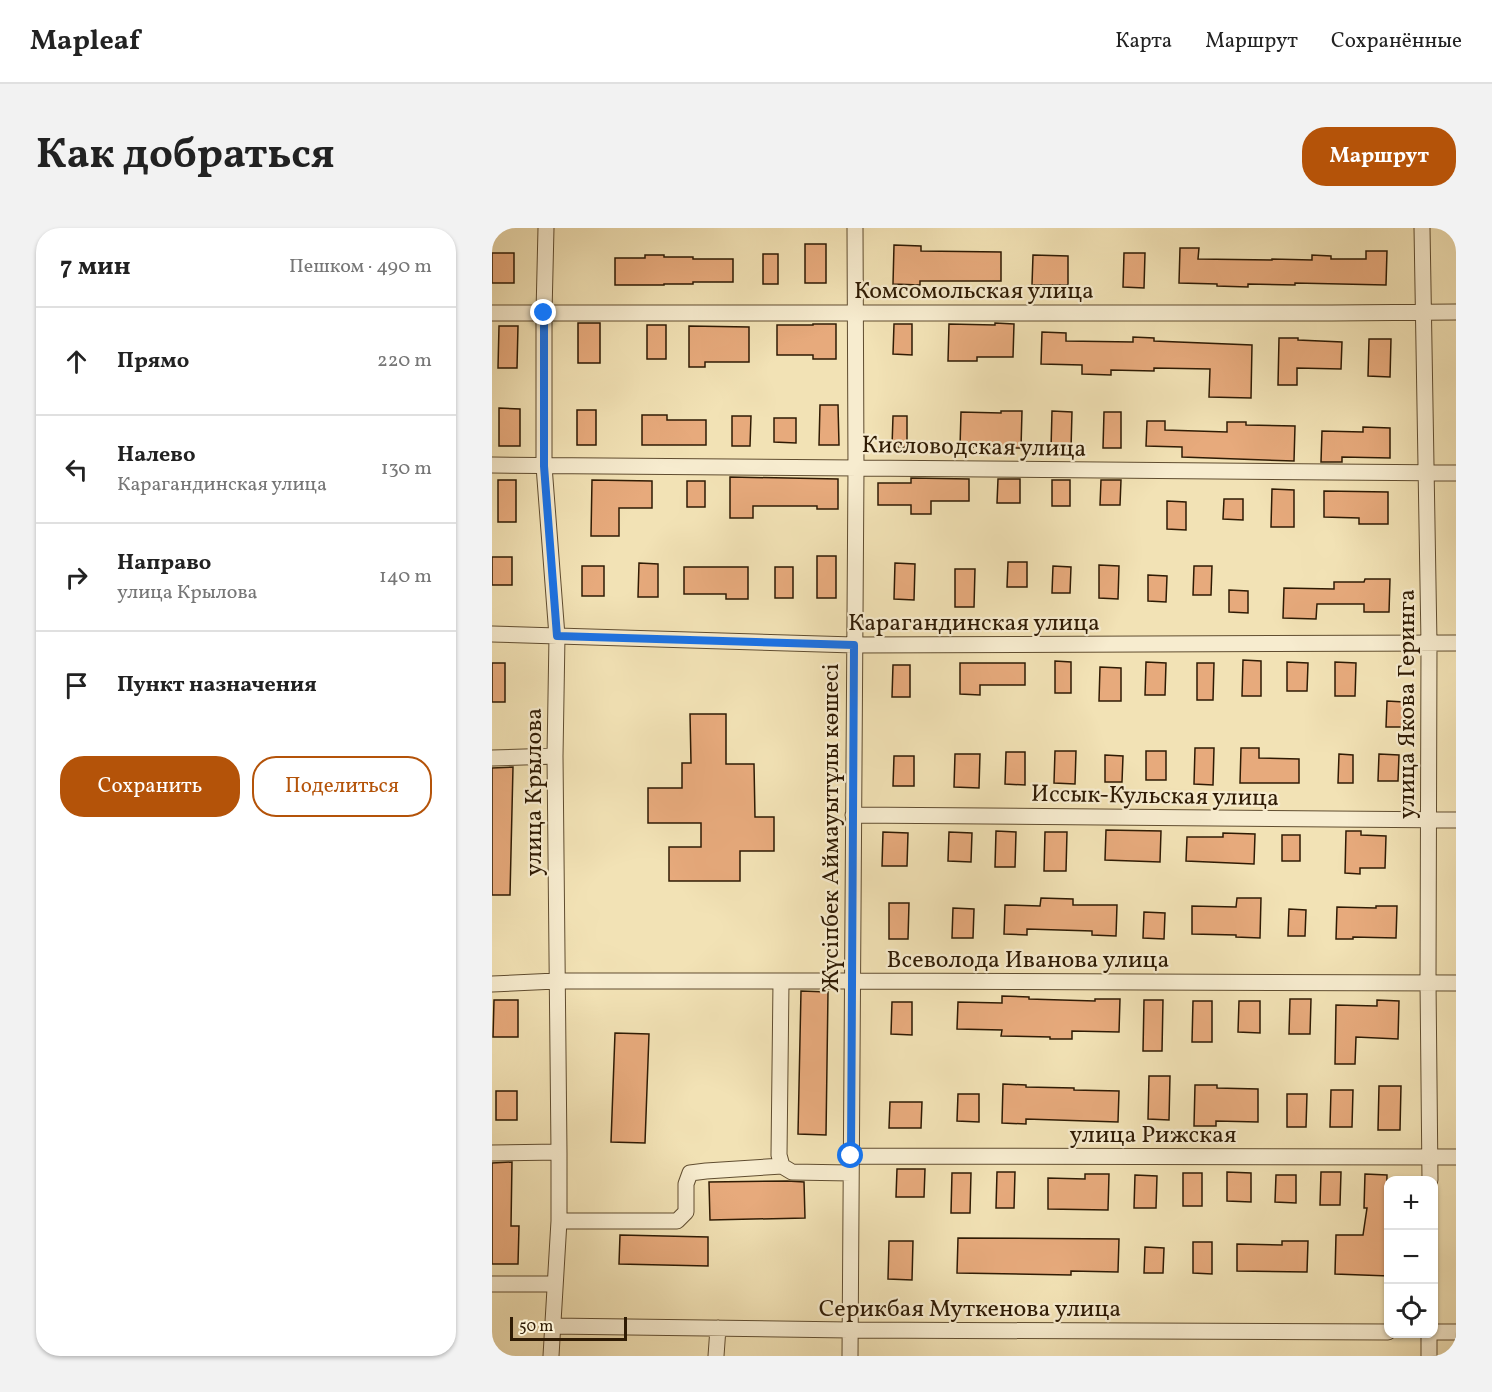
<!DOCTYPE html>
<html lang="ru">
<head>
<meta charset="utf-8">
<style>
  body { margin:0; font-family:Vollkorn,serif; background:#f2f2f2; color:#222 }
  .controls { position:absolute; right:18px; bottom:18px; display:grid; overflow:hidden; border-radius:12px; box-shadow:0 2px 4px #0004 }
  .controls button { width:54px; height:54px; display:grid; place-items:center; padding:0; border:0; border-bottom:2px solid #e0e0e0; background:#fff; color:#222; font:30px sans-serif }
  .scale { position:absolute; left:18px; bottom:15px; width:117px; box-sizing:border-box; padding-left:6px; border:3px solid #2f1b04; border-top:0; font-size:16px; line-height:21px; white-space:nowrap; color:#2f1b04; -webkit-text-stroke:4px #f7eccf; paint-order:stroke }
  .stop { position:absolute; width:18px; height:18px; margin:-14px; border:4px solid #1a73e8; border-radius:50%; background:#fff }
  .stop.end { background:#1a73e8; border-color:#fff; box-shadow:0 2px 6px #0008 }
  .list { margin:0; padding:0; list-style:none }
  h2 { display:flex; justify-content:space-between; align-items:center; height:78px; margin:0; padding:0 24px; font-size:26px }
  h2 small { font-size:20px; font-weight:400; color:#767676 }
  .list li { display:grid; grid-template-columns:39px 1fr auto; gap:18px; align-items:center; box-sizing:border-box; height:108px; padding:0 24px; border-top:2px solid #e0e0e0 }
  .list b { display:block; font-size:22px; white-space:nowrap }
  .list p { margin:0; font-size:20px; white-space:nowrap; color:#767676 }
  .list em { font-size:20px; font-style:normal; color:#767676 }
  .actions { display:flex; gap:12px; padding:18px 24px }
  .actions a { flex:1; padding:14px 0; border:2px solid #b45309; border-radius:24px; text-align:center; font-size:21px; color:#b45309 }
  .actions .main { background:#b45309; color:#fff }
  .icon { flex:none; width:33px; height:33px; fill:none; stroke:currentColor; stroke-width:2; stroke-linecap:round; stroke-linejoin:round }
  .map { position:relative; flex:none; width:964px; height:1128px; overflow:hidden; border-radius:24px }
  header { display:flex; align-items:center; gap:36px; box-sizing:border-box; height:84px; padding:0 30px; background:#fff; border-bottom:2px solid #e0e0e0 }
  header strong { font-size:28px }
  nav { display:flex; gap:33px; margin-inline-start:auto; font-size:21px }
  .intro { display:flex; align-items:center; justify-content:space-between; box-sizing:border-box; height:144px; padding:0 36px }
  h1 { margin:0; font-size:42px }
  .button { padding:15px 27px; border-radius:24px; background:#b45309; color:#fff; font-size:21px; font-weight:700 }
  main { display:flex; gap:36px; padding:0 36px }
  aside { flex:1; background:#fff; border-radius:24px; box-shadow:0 2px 4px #0004 }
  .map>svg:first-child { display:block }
  .building { fill:#e7aa7c; stroke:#2f1b04; stroke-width:1.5 }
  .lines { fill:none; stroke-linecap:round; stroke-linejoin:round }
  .minor-casing { stroke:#604d30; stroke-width:17 }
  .minor { stroke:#f7eccf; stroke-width:15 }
  .route { stroke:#1a73e8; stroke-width:8 }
  .labels { text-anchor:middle; stroke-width:4.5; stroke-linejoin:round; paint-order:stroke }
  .street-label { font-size:24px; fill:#2f1b04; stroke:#f7eccf }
</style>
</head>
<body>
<header>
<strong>Mapleaf</strong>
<nav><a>Карта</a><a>Маршрут</a><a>Сохранённые</a></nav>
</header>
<div class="intro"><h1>Как добраться</h1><a class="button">Маршрут</a></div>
<main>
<aside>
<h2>7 мин<small>Пешком · 490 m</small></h2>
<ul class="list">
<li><svg class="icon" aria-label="ahead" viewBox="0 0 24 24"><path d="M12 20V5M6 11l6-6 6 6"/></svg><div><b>Прямо</b></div><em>220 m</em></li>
<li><svg class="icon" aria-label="left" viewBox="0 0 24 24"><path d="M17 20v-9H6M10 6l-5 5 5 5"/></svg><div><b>Налево</b><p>Карагандинская улица</p></div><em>130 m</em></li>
<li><svg class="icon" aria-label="right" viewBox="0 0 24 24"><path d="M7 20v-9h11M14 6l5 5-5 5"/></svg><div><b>Направо</b><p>улица Крылова</p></div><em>140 m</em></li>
<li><svg class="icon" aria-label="arrive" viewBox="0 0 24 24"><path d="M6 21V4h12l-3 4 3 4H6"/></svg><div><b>Пункт назначения</b></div></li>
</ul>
<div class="actions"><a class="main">Сохранить</a><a>Поделиться</a></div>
</aside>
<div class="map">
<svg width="964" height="1128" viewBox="0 0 964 1128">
  <rect width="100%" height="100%" fill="#f2e2b5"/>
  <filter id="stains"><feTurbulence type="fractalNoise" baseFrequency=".00333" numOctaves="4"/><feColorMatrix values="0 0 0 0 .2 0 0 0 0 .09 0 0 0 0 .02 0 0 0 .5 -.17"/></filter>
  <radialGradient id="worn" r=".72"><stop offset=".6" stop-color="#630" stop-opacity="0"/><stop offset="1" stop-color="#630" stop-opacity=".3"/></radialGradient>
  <path class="building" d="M313,16h21v39h-21z
    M402,17l27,1v5l80,1v29h-81v4l-27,-1z
    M688,20h19l-1,11 74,1v-1l40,1v-5l19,1v3h35v-8h21l-1,34 -91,-2v2l-47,-1v3l-31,-1v-2l-38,-1z
    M0,25h22v30h-22z
    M632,25h21l-1,35 -21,-1z
    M271,26h15v30h-15z
    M153,27h19v2h29v2h40v23h-40v2h-29v1h-49v-27h30z
    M541,27l35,1v29h-36z
    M86,95h22v40h-22z
    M503,95l19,1 -1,33h-36v4h-29l1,-37 46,1z
    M321,96h23v35h-23v-4h-36v-30h36z
    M402,96h18v31l-19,-1z
    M155,97h19v34h-19z
    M7,98h19l-1,42h-19z
    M197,98l60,1v35h-44v5h-16z
    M550,104l24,1v8l67,1v-5l21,1v3l98,4 -1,53 -42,-1 1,-28 -56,-1v3l-43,-1v5l-29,-1v-9l-41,-1z
    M787,110h19v2l44,2 -1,27 -44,-1v17h-19z
    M877,111h22l-1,38 -22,-1z
    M328,177h18l1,40h-20z
    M7,180l21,1v37h-21z
    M85,182h19v35h-19z
    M509,183h21l-1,37 -61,-1 1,-35 40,1z
    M560,183l20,1 -1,37h-20z
    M612,184h17v36h-18z
    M150,187h25v5h39v25h-64z
    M240,188h19l-1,30h-18z
    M401,188h14v31h-15z
    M282,190h22v25l-22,-1z
    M655,193h18v9l62,2v-10h19v3l49,1 -1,35 -112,-4v-10l-36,-1z
    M871,199l27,1v30l-48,-1v5h-21l1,-31 41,1z
    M238,249l108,2v30h-21v-3h-64v12h-23z
    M419,250l58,1v22h-38v13h-20v-9h-33v-22h33z
    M506,251h22v24h-23z
    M6,252h18v42h-18z
    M100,252l60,1v27h-33v28h-28z
    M560,252h18v26h-18z
    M609,252h20l-1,25h-20z
    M195,253h18v26h-18z
    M780,261l22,1v37h-23z
    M832,263l64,1v32h-29v-6l-35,-1z
    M732,271h19v21l-20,-1z
    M675,273l19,1v28l-19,-1z
    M325,328h19v42h-19z
    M0,329h20v28h-20z
    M516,334h19v25h-20z
    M147,335l19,1v33h-20z
    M403,335l20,1 -1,36 -20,-1z
    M607,337l20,1 -1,33 -19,-1z
    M90,338h22v30h-22z
    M561,338l18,1 -1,26h-18z
    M702,338h18l-1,29h-18z
    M192,339h64v32h-22v-5h-42z
    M283,339h18v31h-18z
    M463,341h20l-1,38h-19z
    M656,347l19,1 -1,26 -18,-1z
    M873,351h25l-1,33h-25v-8h-47l-1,15 -33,-1 1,-30 50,1v-7h30z
    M737,362l19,1v22l-19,-1z
    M751,432l18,1v35h-19z
    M563,433l16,1v31h-16z
    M654,434l20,1 -1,32h-20z
    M795,434l21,1 -1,28h-20z
    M843,434l21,1 -1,33h-20z
    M0,435h13v39h-13z
    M468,435h65v22h-45v10l-20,-1z
    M705,435h17l-1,37h-16z
    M401,437h17v32h-18z
    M608,439l21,1v33h-22z
    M895,473l17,1v25h-18z
    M198,486h36v50h28l1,53h19v34h-34v30h-71v-34h32v-24h-53v-35h34v-25h9z
    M703,520h19l-1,37 -19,-1z
    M749,520h18v10l40,1v24h-59z
    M563,523h21l-1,33 -21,-1z
    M654,523h20v29h-20z
    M514,524h19v33l-20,-1z
    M463,526h25l-1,34 -25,-1z
    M847,526l14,1v28h-15z
    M887,526l20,1 -1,26h-20z
    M613,527l18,1 -1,26h-17z
    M402,528h20v30h-21z
    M21,539l-3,128h-18v-127z
    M614,602l55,1 -1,31 -55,-2z
    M504,603l20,1 -1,35h-20z
    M854,603h15v4l25,1 -1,32h-25v6l-15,-1z
    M391,604l25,1 -1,33h-25z
    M457,604l23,1 -1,29 -23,-1z
    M553,604h22l-1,39h-22z
    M731,605l32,1 -1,30 -68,-3 1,-24h36z
    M790,607h18v26h-18z
    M549,670l32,1v6h44l-1,31 -24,-1v-4l-65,-2v6l-23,-1 1,-29 35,1z
    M745,670h24l-1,40 -24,-1v-2l-44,-1v-28l44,1z
    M397,675h20l-1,36h-19z
    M884,678h21l-1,32 -43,-1v2h-17l1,-32 39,1z
    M461,680l21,1 -1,29h-21z
    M797,681l17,1 -1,26h-17z
    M652,684l21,1 -1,26 -21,-1z
    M309,763l27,1 -2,143 -28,-1z
    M510,768l27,1v2l66,2v-2h25l-1,33 -47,-1v8h-22v-2l-49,-1 1,-6 -45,-1 1,-27 44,1z
    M798,771h21l-1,35h-21z
    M2,772h24v37h-25z
    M652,772h19l-1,51h-19z
    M885,772l22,1 -1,38 -42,-2 -1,27h-20l1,-59 41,1z
    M701,773h19v41h-20z
    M747,773h21v32l-22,-1z
    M400,774h20v33l-21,-1z
    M123,805l34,1 -4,109 -34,-1z
    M657,848h21l-1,44 -21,-1z
    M511,856l23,1v2l48,1v2l45,1 -1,31 -92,-3v5l-24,-1z
    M703,857h22v3l41,1v33l-42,-1v5h-22z
    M887,858h22l-1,44h-22z
    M839,862h22l-1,37h-22z
    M4,863h21v29h-21z
    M466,866h21v28l-22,-1z
    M795,866h20l-1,33h-19z
    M398,874h32l-1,26h-32z
    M20,934l-1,64h8l-1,38h-26v-101z
    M405,941h28l-1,28h-28z
    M505,944h18l-1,36h-18z
    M735,944l24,1v29l-24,-1z
    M829,944h20l-1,33h-20z
    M460,945h19l-1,40h-19z
    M691,945h19v33h-19z
    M593,946h24l-1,36 -60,-1v-31l37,1z
    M873,946l22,1 -1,46h3v55l-54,-2 1,-39h27l4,-27h-3z
    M643,947l22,1 -1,32h-22z
    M784,947h20v28l-21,-1z
    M295,953l17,1 1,36 -95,2 -1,-38z
    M128,1007l88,2v29l-89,-2z
    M466,1010l161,1 -1,33 -47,-1v4l-114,-2z
    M397,1013h24l-1,39 -24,-1z
    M790,1013h26l-1,31 -70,-1v-27l45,1z
    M701,1014h19v32l-19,-1z
    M653,1019l19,1 -1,25h-19z"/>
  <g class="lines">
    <g class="minor-casing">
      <path id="minor" d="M54,0l-2,85v153l13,170 -2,120 4,396v69l-8,135
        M930,0l7,415 -1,339 2,198
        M0,85h840l124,-1
        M0,237l964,8
        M0,406l362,11 602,-2
        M0,530l63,-2
        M361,587l603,5
        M289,754l-2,173 3,11 10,6 59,1
        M0,756l64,-3h296l604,2
        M0,925l67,-1
        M359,928l605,1
        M67,993h118l9,-9v-28l4,-11 16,-2 76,-5
        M0,1056h62
        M60,1098l297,4 539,2
        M942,1104h22
        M937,1106v22
        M224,1128l2,-28
        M358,1128l6,-888 -1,-240"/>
    </g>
    <use href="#minor" class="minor"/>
  </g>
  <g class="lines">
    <path class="route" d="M52,85v153l13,170 297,9 -3,511"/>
  </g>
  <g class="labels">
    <g class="street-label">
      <text x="482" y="70">Комсомольская улица</text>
      <text transform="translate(482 218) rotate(1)" y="8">Кисловодская улица</text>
      <text x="482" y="402">Карагандинская улица</text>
      <text transform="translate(914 476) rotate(-90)" y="8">улица Якова Геринга</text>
      <text transform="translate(41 564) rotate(-90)" y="8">улица Крылова</text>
      <text transform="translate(663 567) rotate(1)" y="8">Иссык-Кульская улица</text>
      <text transform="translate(338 600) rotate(-90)" y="8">Жүсіпбек Аймауытұлы көшесі</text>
      <text x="536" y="739">Всеволода Иванова улица</text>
      <text x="661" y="914">улица Рижская</text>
      <text x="478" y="1088">Серикбая Муткенова улица</text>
    </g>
  </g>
  <rect width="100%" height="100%" filter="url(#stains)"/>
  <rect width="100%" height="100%" fill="url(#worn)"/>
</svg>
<div class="controls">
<button>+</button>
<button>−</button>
<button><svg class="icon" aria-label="locate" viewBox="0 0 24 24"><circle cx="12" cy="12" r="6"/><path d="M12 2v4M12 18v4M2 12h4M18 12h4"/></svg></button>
</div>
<div class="scale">50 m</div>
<div class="stop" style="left:359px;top:928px"></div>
<div class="stop end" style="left:52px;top:85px"></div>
</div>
</main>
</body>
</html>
